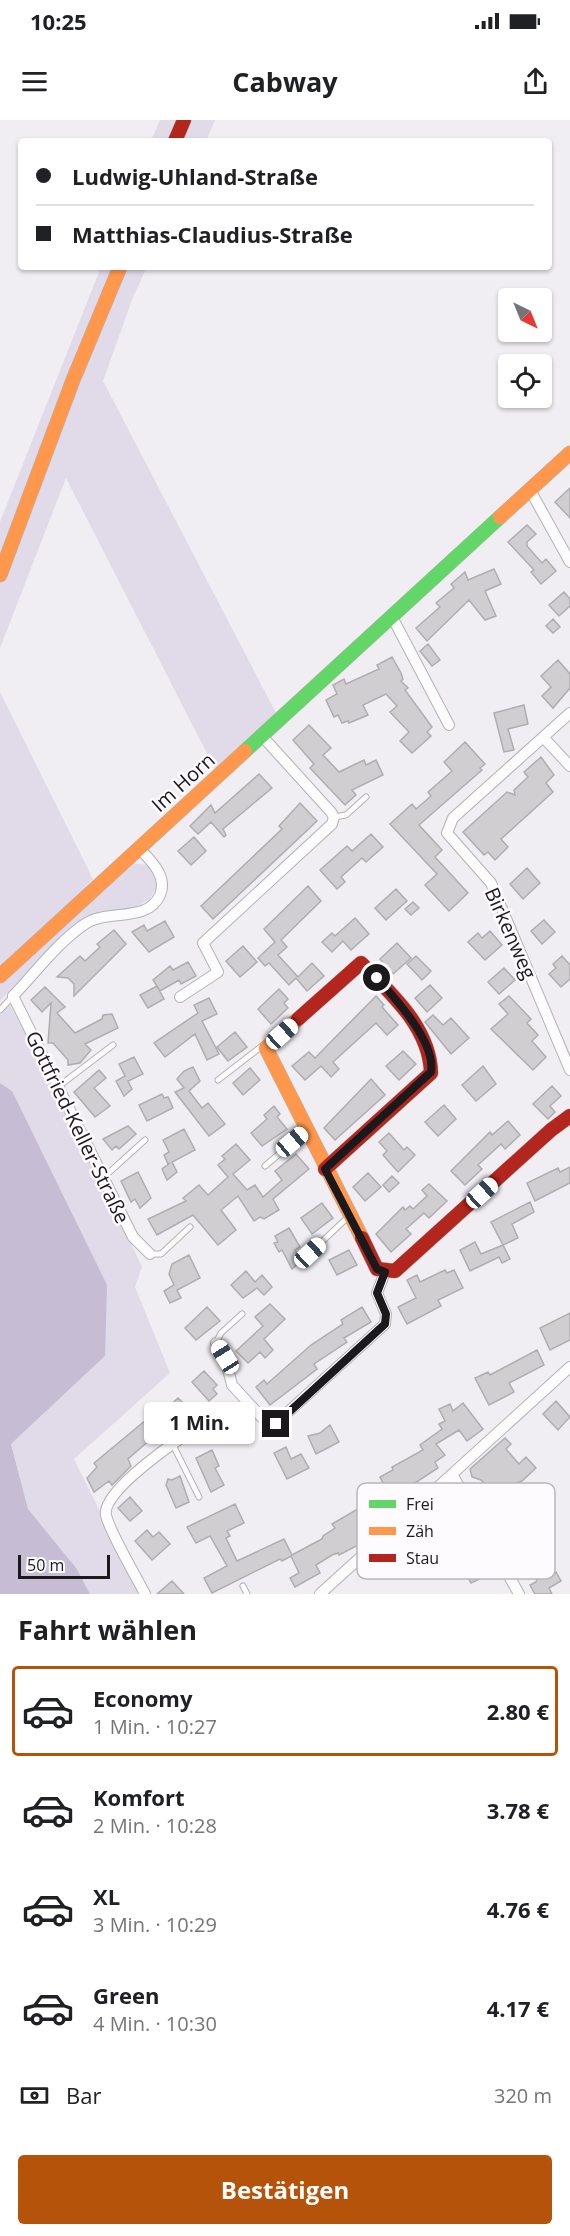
<!DOCTYPE html>
<html lang="de">
<meta charset="utf-8">
<style>
:root{--surface:#fff;--page:#f2f2f2;--text:#202124;--muted:#757577;--line:#e0e0e0;--accent:#b45309}
body{margin:0;font-family:"Open Sans",sans-serif;background:var(--page);color:var(--text);height:100vh;display:flex;flex-direction:column;font-size:22px;white-space:nowrap}
*{box-sizing:border-box;margin:0}
p{font-size:20px;color:var(--muted)}
.icon{flex:none;width:33px;height:33px;fill:none;stroke:currentColor;stroke-width:2;stroke-linecap:round;stroke-linejoin:round}
.map{position:relative;height:1474px;overflow:hidden}
.panel{display:flex;flex-direction:column;background:var(--surface);flex:1}
.panel>*{flex:none}
.hud{position:absolute;left:18px;top:18px;width:534px;height:132px;border-radius:6px;box-shadow:0 2px 4px #0004;display:grid;align-content:center;height:132px;padding:0 18px;background:var(--surface)}
.needle{width:39px;rotate:137deg}
.buttons{position:absolute;left:498px;top:168px;display:grid;gap:12px}
.buttons a{display:grid;place-items:center;width:54px;height:54px;border-radius:6px;background:var(--surface);box-shadow:0 2px 4px #0004;font-size:30px}
.scale{position:absolute;left:18px;bottom:15px;width:92px;box-sizing:border-box;padding-left:6px;border:3px solid #1b191c;border-top:0;font-size:16px;line-height:21px;white-space:nowrap;color:#1b191c;-webkit-text-stroke:4px #fdfbfe;paint-order:stroke}
.end{position:absolute;width:27px;height:27px;margin:-14px;border:8px solid #1b191c;background:#fff;box-shadow:0 0 0 3px #fff}
.from{border-radius:50%}
.bubble{position:absolute;height:42px;border-radius:6px;background:var(--surface);box-shadow:0 2px 4px #0004;font-size:20px;font-weight:700;line-height:42px;text-align:center}
.car{position:absolute;width:18px;height:36px;margin:-18px -9px;border-radius:8px;box-shadow:0 0 4px 2px #0007;background:linear-gradient(#fff 24%,#345 0 40%,#fff 0 76%,#345 0 86%,#fff 0)}
.hud b{display:flex;align-items:center;gap:21px;height:57px;font-size:22px}
.hud b+b{border-top:2px solid var(--line)}
.hud i{width:15px;height:15px;background:var(--text)}
ul{padding:0;list-style:none}
li{display:flex;align-items:center;gap:18px;height:90px;margin:0 12px 9px;padding:0 6px;border:3px solid transparent;border-radius:6px}
li div{flex:1}
li b{display:block;font-size:22px}
li em{font-style:normal;font-weight:700}
li.current{border-color:var(--accent)}
li>.icon{width:54px;height:54px;stroke-width:1.5}
h2{padding:0 18px;font-size:27px;line-height:72px}
.pay{display:flex;align-items:center;gap:15px;height:66px;padding:0 18px;font-size:22px}
.pay p{margin-inline-start:auto}
.button{display:flex;gap:12px;margin-top:auto;padding:12px 18px}
.button a{flex:1;height:69px;border-radius:6px;background:var(--accent);color:#fff;font-size:24px;font-weight:700;line-height:69px;text-align:center}
.status{display:flex;justify-content:space-between;align-items:center;height:42px;padding:0 30px;background:var(--surface);direction:ltr}
.status svg{height:16px;fill:currentColor}
header{display:flex;justify-content:space-between;align-items:center;height:78px;padding:0 18px;background:var(--surface);font-size:27px;font-weight:700}
.map>svg:first-child{display:block}
</style>
<div class="status"><b>10:25</b><svg viewBox="0 0 49 12"><path d="M0 12V9h3v3zM5 12V6h3v6zM10 12V3h3v9zM15 12V0h3v12zM26 1h20v11H26zM47 4h2v5h-2z"/></svg></div>
<header><svg class="icon" aria-label="menu" viewBox="0 0 24 24"><path d="M4 6h16M4 12h16M4 18h16"/></svg>Cabway<svg class="icon" aria-label="share" viewBox="0 0 24 24"><path d="M12 15V3M7 8l5-5 5 5M5 13v7h14v-7"/></svg></header>
<div class="map">
<svg width="570" height="1474" viewBox="0 0 570 1474">
<rect width="100%" height="100%" fill="#f0eef3"/>
<path fill="#e0dae9" d="M160,0h55l-9,21h-55z
M101,147h46l-14,30 -30,84 173,332 -61,56 -149,-291 -66,170v-126z
M0,572l93,187 -8,8 3,12 42,-36 19,2 10,18 -10,17 -20,10 -16,1 -60,34 -53,56z
M10,885l93,178 39,84 -7,20 35,86 -96,86 67,135h-51l-13,-25 -49,-60 -17,-65 94,-88 -93,-265 -12,-8v-68z"/>
<path fill="#c6bcd4" d="M0,963l12,8 95,194 -2,71 -94,88 17,65 49,60 13,25h-90z"/>
<path fill="#d0ced1" stroke="#aeadb0" stroke-width="1.5" d="M570,368v30l-15,-16z
M527,405l9,9 -9,8v4l15,17 4,-4 10,12 -15,13 -10,-12 3,-2 -26,-28z
M494,449l7,15 -16,7 11,25 -11,4 -16,-20 -42,41 -11,-13 24,-21 -4,-4 18,-15 -3,-4 14,-12 3,8z
M564,472l6,7v7l-11,10 -10,-11z
M553,499l7,8 -7,6 -7,-7z
M428,524l12,16 -8,6 -12,-15z
M392,537l9,16 2,6 -2,2 7,7 -3,2 27,37 -5,5 4,4 -19,17 -12,-12 9,-9 -19,-20 7,-6 -11,-12 -23,11 5,10 -19,8 -1,-2 -6,2 -4,-8 -4,2 -8,-17 11,-6 -4,-9 11,-6 2,5 33,-15 -2,-4z
M558,540l12,14v14l-17,20 -11,-12 9,-9 -10,-11z
M524,585l4,19 -20,5 6,21 -10,2 -10,-39z
M309,605l22,23 -8,7 16,17 25,-12 2,5 10,-5 7,15 -31,15 4,5 -11,10 -35,-37 4,-4 -21,-24z
M465,622l20,22 -5,4 2,2 -63,55 23,25 -7,7 33,36 -19,18 -24,-26 12,-11 -47,-50 22,-20 4,5 15,-13 -3,-4 24,-21 -8,-9z
M541,637l13,18 -8,8 7,9 -52,47 7,8 -13,13 -7,-8 -4,3 -21,-23 44,-40 8,3 -1,-5 14,-13 -4,-5z
M259,654l13,14 -49,41 3,6 -2,2 -13,-15 -13,12 -8,-8 21,-21 4,8z
M300,683l17,18 -104,98 -12,-13 81,-77 -3,-3z
M371,714l12,13 -17,15 -4,-4 -21,19 4,5 -8,7 -17,-19 27,-24 5,5z
M194,717l12,14 -15,14 -13,-14z
M527,748l13,15 -17,16 -13,-15z
M308,766l13,15 -40,39 6,7 -9,8 20,22 14,-14 12,13 -17,15 -11,-13 -7,7 -20,-22 -4,3 -7,-8 17,-16 -11,-13z
M396,769l11,12 -21,19 -11,-12z
M413,782l6,6 -8,7 -6,-6z
M355,798l14,16 -18,16 -8,-9 -11,11 -10,-10 10,-9 3,3z
M544,800l11,12 -13,12 -11,-13z
M165,801l9,16 -25,15 -17,-20 12,-7 3,6z
M114,810l12,14 -52,52v-12l-6,-6 -11,-1 23,-21 5,5 15,-14 -3,-3z
M490,811l12,14 -17,15 -17,-18 10,-9 4,5z
M397,823l14,15 -18,16 -13,-15z
M243,826l14,16 -17,15 -14,-16z
M416,836l15,15 -9,9 -15,-16z
M562,836l8,9v14l-9,8 -12,-13 7,-6 -3,-4z
M188,842l8,14 -15,8 -2,-4 -19,11 -7,-11 17,-14 3,4z
M504,848l11,12 -16,14 -11,-12z
M430,865l12,13 -15,14 -12,-14z
M157,866l7,13 -16,9 -8,-13z
M45,867l20,20 -8,6 18,20 27,-14 1,-4 9,-1 6,14 -33,16 6,6 -11,13 -12,2v-5l-15,-17h-5l3,-40 -9,9 -11,-12z
M279,869l9,10 -4,4 4,5 -17,16 -13,-15z
M376,876l8,9 -2,2 16,18 -11,10 -11,-12 -43,39 6,7 -8,8 -10,-11 -16,14 -13,-14 17,-14 6,6z
M509,876l22,23 -4,4 11,12 -6,6 14,16 -13,13 -42,-41 17,-15 -9,-10z
M209,878l8,16 -15,7 17,33 -12,6 -12,-26 -30,23 -11,-14 44,-30 -4,-8z
M433,895l10,10 8,-7 18,20 -18,16 -26,-32z
M235,912l12,15 -19,14 -11,-14z
M403,931l13,13 -17,16 -13,-14z
M134,937l9,17 -15,7 4,8 -8,7 -8,-15 9,-5 -6,-12z
M483,946l13,18 -20,17 -14,-16z
M193,947l7,14 -11,10 13,17 6,-5 17,21 -16,12 -34,-44 9,-4 -7,-9 7,-8z
M250,948l10,12 -17,15 -10,-12z
M99,950l7,8 -12,10 16,18 -15,11 -21,-25z
M371,959l14,16 -50,45 -11,-12z
M552,966l9,10 -11,10 5,6 -7,7 -15,-15z
M162,974l2,4 4,-1 5,11 -26,13 -8,-16z
M444,985l12,14 -18,17 -13,-14z
M274,986l6,8 -3,3 10,12 -25,17 -11,-13 16,-14 -3,-4z
M508,1001l12,14 -15,14 -4,-5 -23,21 4,4 -17,16 -14,-14 39,-39 2,3z
M128,1006l8,8 -17,15 -3,-3 -4,4 -9,-11z
M184,1009l11,21 -23,12 5,10 -10,8 -5,-11 8,-6 -2,1 -4,-9 5,-3 -6,-12z
M389,1013l15,17 3,-3 8,8 -17,17 -15,-17 4,-4 -8,-9z
M236,1024l14,16 -17,14 14,16 8,-5 8,12 19,-17 -7,-9 21,-17 13,15 -36,30 6,11 -15,9 -4,-2 -6,4 -16,-25 -17,14 15,20 -18,15 -25,-30 -36,20 -9,-16 38,-18 -3,-3 16,-13 9,10 20,-18 -10,-12 7,-6 -3,-3z
M570,1047v16l-35,18 -8,-18 31,-15 2,4z
M138,1052l13,26 -11,10 -5,-9 -4,3 -10,-21z
M368,1053l13,14 -16,14 -12,-14z
M392,1056l7,7 -10,9 -6,-7z
M429,1064l18,17 -18,17 -5,-5 -18,16 5,5 -20,18 -15,-18 27,-27 2,3 5,-4 3,3 14,-13 -5,-6z
M530,1082l4,10 -22,12 6,14 -15,7 7,14 -8,4 -3,-6 -29,14 -10,-21 15,-8 6,12 22,-9 -12,-23z
M322,1083l11,15 -21,16 -11,-16z
M289,1108l11,19 -5,3 6,11 -9,8 -10,-19 -3,2 -5,-9 4,-1 -3,-6z
M349,1130l8,15 -20,10 -8,-15z
M189,1135l11,23 -23,12 4,8 -11,5 -6,-12 10,-6 -5,-11 3,-10z
M445,1150l2,3 7,-3 9,18 -25,12 3,6 -34,18 -9,-17 18,-9 -9,-18 10,-5 3,7z
M246,1151l9,11 7,-7 10,12 -8,8 -7,-7 -14,10 -12,-13z
M270,1184l15,15 -21,20 9,11 -8,8 -5,-6 -12,11 -12,-12 27,-25 -8,-9z
M207,1187l13,14 -24,19 -11,-12z
M362,1187l9,15 -27,16 3,4 -33,22 3,5 -47,36 -14,-18 8,-7 3,4 44,-39 32,-21 -2,-4z
M570,1193v27l-20,10 -10,-22z
M537,1230l7,15 -35,18 5,9 -25,13 -14,-27 13,-6 2,3z
M204,1251l13,14 -4,4 4,5 -8,7 -17,-19z
M178,1278l13,13 -14,12 -3,-4 -46,40 3,7 -19,19 -3,-4 -15,11 -7,-14 10,-11 -3,-4 52,-43 4,4z
M556,1281l14,16 -12,13 -15,-16z
M463,1283l20,26 -16,12 -8,-11 -23,14 9,11 -10,7 3,6 -26,17 -6,-1 -14,8 4,7 -29,16 4,6 -10,6 7,13 -29,15 -1,-2 -6,2 -16,10 4,8 -25,14 -5,-9 9,-5 -8,-17 -9,5 -2,-2 -68,34 -8,-15 23,-12 -17,-30 -14,7 -9,-16 48,-23 9,19 -17,8 3,5 -4,2 11,23 47,-22 8,16 30,-16 1,-3 12,-8 -3,-4 43,-25 -5,-9 13,-7 -3,-6 13,-7 -1,-3 31,-17 -3,-5 22,-16 -3,-5 6,-3 -6,-12 11,-5 3,7z
M330,1305l9,17 -23,12 -8,-18 12,-3z
M505,1318l6,6 -5,5 13,15 7,-7 10,11 -14,13 -18,6 14,26 4,-4 25,26 -14,-1 -4,-4 -5,4 -11,-1 -2,-9 -11,-12 -7,4 -9,-16 9,-6 -12,-14 -9,-3 -2,-8z
M286,1327l5,12 10,-5 8,14 -22,11 -13,-26z
M212,1330l7,16 -4,2 9,17 -13,7 -15,-34z
M180,1356l9,26 -13,6 -10,-23 2,-6 4,1z
M130,1377l12,14 -12,10 -12,-13z
M147,1410l6,7 6,-5 11,12 -18,16 -17,-19z
M478,1438l10,17 -17,8 -9,-16z
M556,1452l5,9 -12,7 3,6h-17l-5,-9 6,-3 2,-6 6,2z
M172,1461l12,13h-27z"/>
<g fill="none" stroke-linecap="round" stroke-linejoin="round">
<g stroke="#b3b2b5" stroke-width="7">
<path id="lane" d="M334,697l12,-2 20,-18
M0,890l13,-14
M218,960l44,-34 2,1
M59,966l54,-41
M265,1046l40,-34
M104,1057l41,-37
M310,1133l38,-36
M150,1134h11l29,-27
M216,1223l5,-10 21,-19
M173,1325l26,52
M243,1466l4,8"/>
</g>
<g stroke="#b3b2b5" stroke-width="12">
<path id="street" d="M530,370l40,72
M391,495l58,110
M570,593l-117,105 -6,15 44,50 79,187
M543,617l27,29
M139,728c12,13 29,28 21,47 -12,28 -54,14 -75,29 -27,18 -49,48 -72,72l120,241 17,17
M180,877l38,-25 -15,-29 129,-119 2,-7 -3,-5 -69,-76
M216,1223l9,14 7,28 35,38h9l109,-99 1,-10 -9,-21 8,-21
M452,1354l67,120
M145,1474c-9,-18 -36,-63 -39,-79 -5,-24 74,-77 94,-89
M320,1474l250,-227"/>
</g>
<g stroke="#b3b2b5" stroke-width="15">
<path id="fast" d="M245,631l255,-234"/>
</g>
<g stroke="#b3b2b5" stroke-width="15">
<path id="slow" d="M500,397l70,-64
M0,455l73,-195 47,-113
M0,856l245,-225
M298,899l-32,29 96,190"/>
</g>
<g stroke="#b3b2b5" stroke-width="15">
<path id="jam" d="M175,21l9,-21
M298,899l63,-56c30,30 69,65 70,110l-106,96
M362,1118l15,31 18,2 156,-141 19,-14"/>
</g>
<use href="#lane" stroke="#fdfcfd" stroke-width="5"/>
<use href="#street" stroke="#fdfcfd" stroke-width="10"/>
<use href="#fast" stroke="#63d668" stroke-width="14"/>
<use href="#slow" stroke="#ff974d" stroke-width="14"/>
<use href="#jam" stroke="#b3261e" stroke-width="14"/>
</g>
<g fill="none" stroke-linecap="round" stroke-linejoin="round">
<path stroke="#1b191c" stroke-width="8" d="M276,1304l109,-100 1,-10 -9,-21 8,-21 -8,-3 -52,-100 106,-97c5,-29 -35,-73 -54,-94"/>
</g>
<g text-anchor="middle" dominant-baseline="central" stroke-width="5" stroke-linejoin="round" paint-order="stroke">
<g font-size="20" fill="#1b191c" stroke="#fdfbfe">
<text transform="translate(183 662) rotate(-42)">Im Horn</text>
<text transform="translate(511 813) rotate(66)">Birkenweg</text>
<text transform="translate(78 1007) rotate(64)">Gottfried-Keller-Straße</text>
</g>
</g>
<rect x="357" y="1363" width="198" height="96" rx="9" fill="#fdfbfe" stroke="#b9b7ba" stroke-width="1.5"/>
<rect x="369" y="1380" width="27" height="8" fill="#63d668"/>
<rect x="369" y="1407" width="27" height="8" fill="#ff974d"/>
<rect x="369" y="1434" width="27" height="8" fill="#b3261e"/>
<g font-size="16" fill="#1b191c">
<text x="406" y="1390">Frei</text>
<text x="406" y="1417">Zäh</text>
<text x="406" y="1444">Stau</text>
</g>
</svg>
<div class="buttons">
<a><svg class="needle" viewBox="-14 -14 28 28"><path d="M0-13l5 13h-10z" fill="#e53935"/><path d="M0 13l5-13h-10z" fill="#757577"/></svg></a>
<a><svg class="icon" aria-label="locate" viewBox="0 0 24 24"><circle cx="12" cy="12" r="6"/><path d="M12 2v4M12 18v4M2 12h4M18 12h4"/></svg></a>
</div>
<div class="scale">50 m</div>
<i class="end from" style="left:377px;top:858px"></i>
<i class="end" style="left:276px;top:1304px"></i>
<div class="bubble" style="left:144px;top:1282px;width:111px">1 Min.</div>
<i class="car" style="left:282px;top:914px;rotate:48deg"></i>
<i class="car" style="left:292px;top:1022px;rotate:50deg"></i>
<i class="car" style="left:482px;top:1073px;rotate:48deg"></i>
<i class="car" style="left:310px;top:1133px;rotate:47deg"></i>
<i class="car" style="left:225px;top:1237px;rotate:328deg"></i>
<div class="hud">
<b><i class="from"></i>Ludwig-Uhland-Straße</b>
<b><i></i>Matthias-Claudius-Straße</b>
</div>
</div>
<section class="panel">
<h2>Fahrt wählen</h2>
<ul>
<li class="current"><svg class="icon" aria-label="car" viewBox="0 0 24 24"><path d="M5 17H2v-5l4-1 3-4h7l3 4 3 1v5h-3M9 17h6M6 11h13"/><circle cx="7" cy="17" r="2"/><circle cx="17" cy="17" r="2"/></svg><div><b>Economy</b><p>1 Min. · 10:27</p></div><em>2.80 €</em></li>
<li><svg class="icon" aria-label="car" viewBox="0 0 24 24"><path d="M5 17H2v-5l4-1 3-4h7l3 4 3 1v5h-3M9 17h6M6 11h13"/><circle cx="7" cy="17" r="2"/><circle cx="17" cy="17" r="2"/></svg><div><b>Komfort</b><p>2 Min. · 10:28</p></div><em>3.78 €</em></li>
<li><svg class="icon" aria-label="car" viewBox="0 0 24 24"><path d="M5 17H2v-5l4-1 3-4h7l3 4 3 1v5h-3M9 17h6M6 11h13"/><circle cx="7" cy="17" r="2"/><circle cx="17" cy="17" r="2"/></svg><div><b>XL</b><p>3 Min. · 10:29</p></div><em>4.76 €</em></li>
<li><svg class="icon" aria-label="car" viewBox="0 0 24 24"><path d="M5 17H2v-5l4-1 3-4h7l3 4 3 1v5h-3M9 17h6M6 11h13"/><circle cx="7" cy="17" r="2"/><circle cx="17" cy="17" r="2"/></svg><div><b>Green</b><p>4 Min. · 10:30</p></div><em>4.17 €</em></li>
</ul>
<div class="pay"><svg class="icon" aria-label="cash" viewBox="0 0 24 24"><path d="M3 7h18v10H3z"/><circle cx="12" cy="12" r="2"/></svg>Bar<p>320 m</p></div>
<div class="button"><a>Bestätigen</a></div>
</section>
